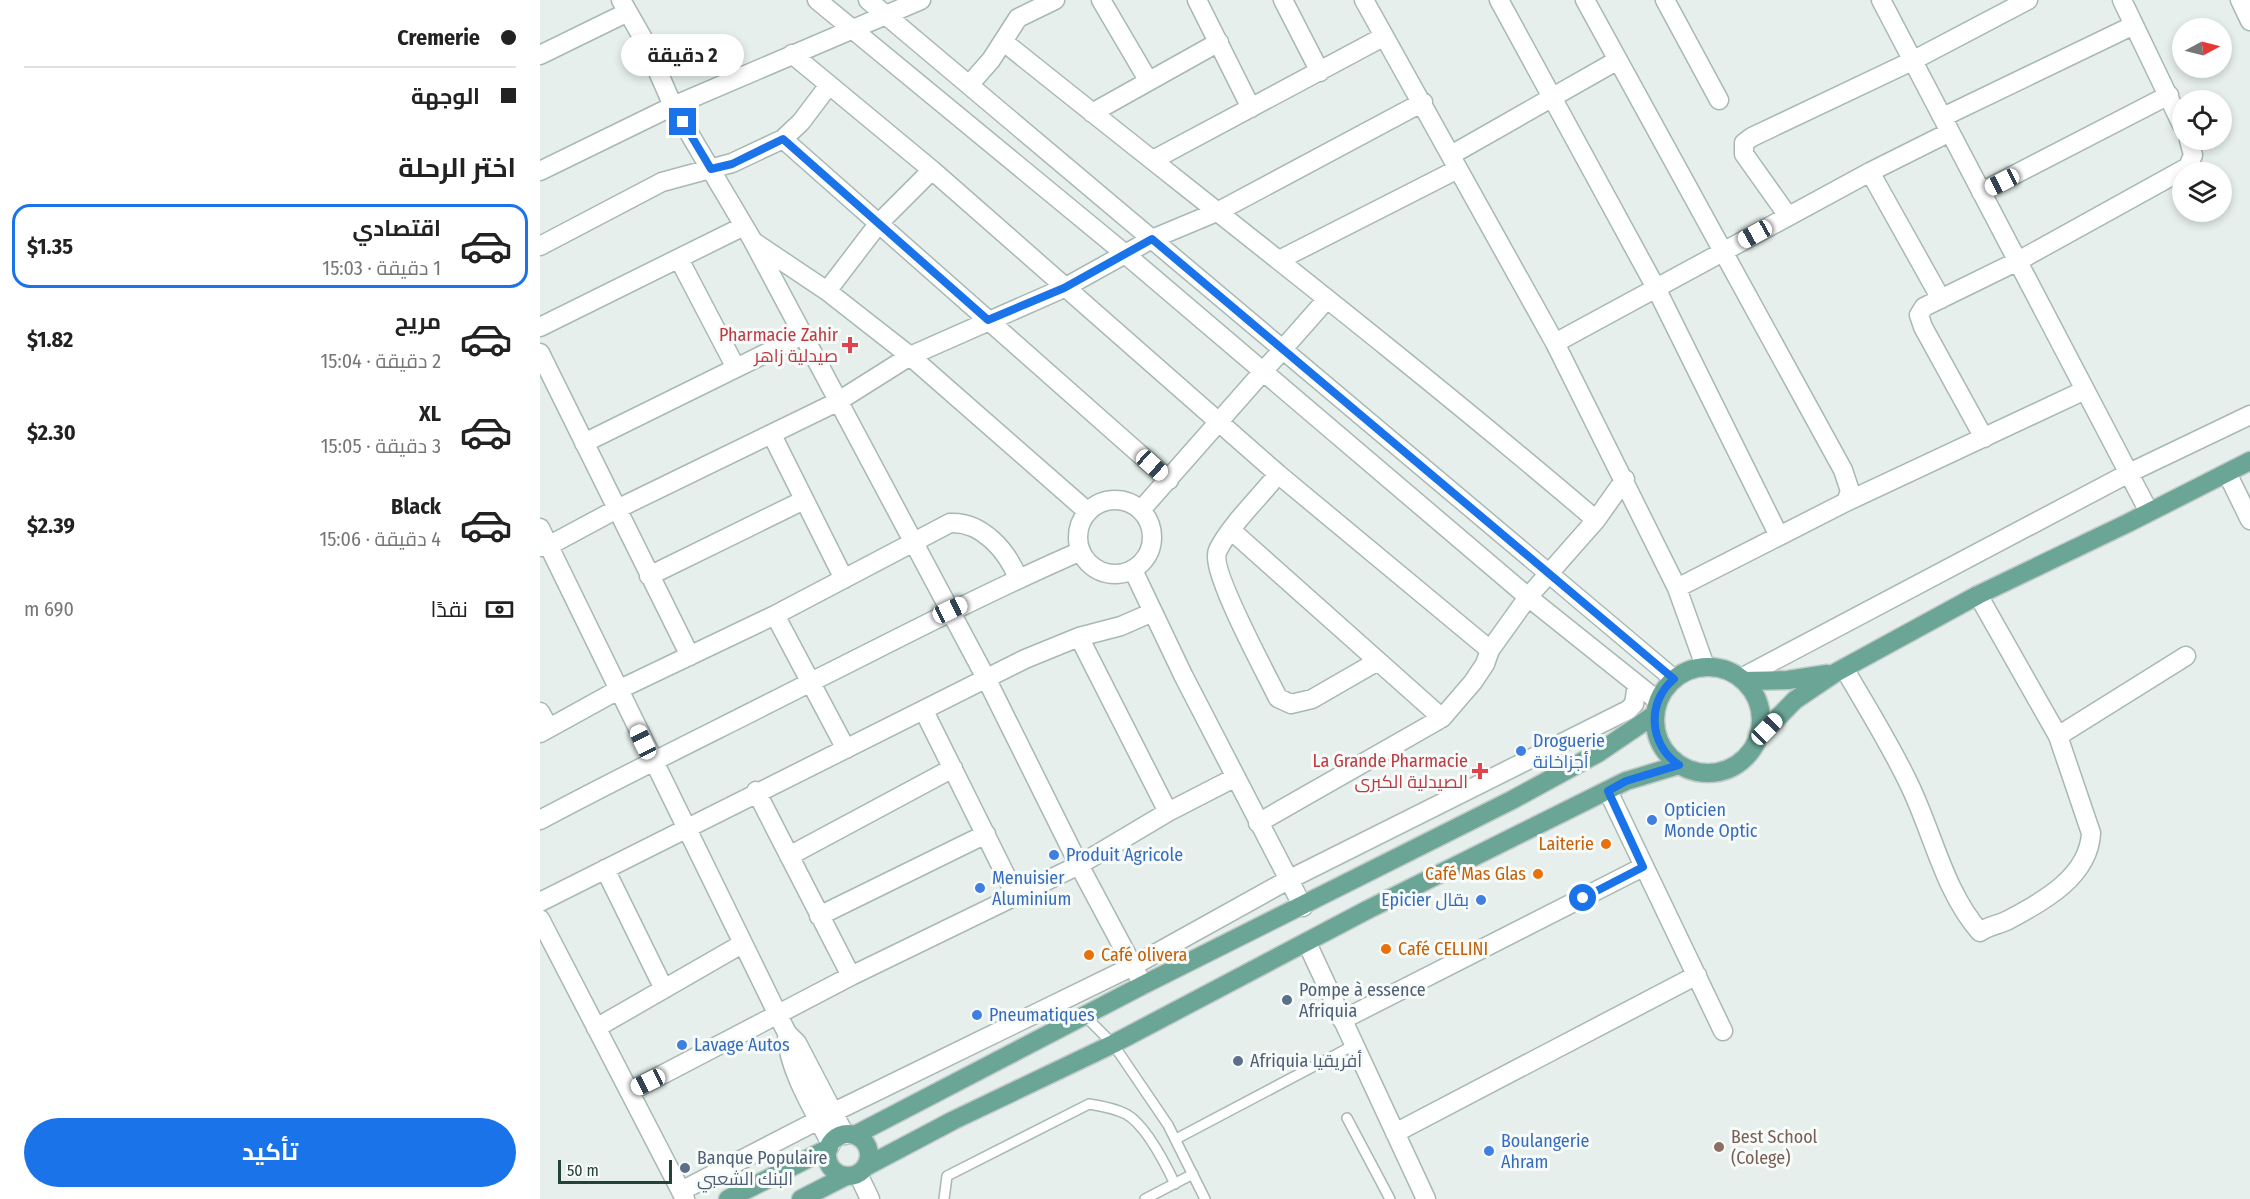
<!DOCTYPE html>
<html lang="ar">
<meta charset="utf-8">
<style>
:root{--surface:#fff;--page:#f2f2f2;--text:#222;--muted:#767676;--line:#e0e0e0;--accent:#1a73e8}
body{margin:0;font-family:"Fira Sans Condensed",Cairo,sans-serif;background:var(--page);color:var(--text);direction:rtl;height:100vh;display:flex;flex-direction:column;font-size:22px;white-space:nowrap}
*{box-sizing:border-box;margin:0}
p{font-size:20px;color:var(--muted)}
.icon{flex:none;width:33px;height:33px;fill:none;stroke:currentColor;stroke-width:2;stroke-linecap:round;stroke-linejoin:round}
.map{position:relative;flex:1;overflow:hidden;direction:ltr}
.side{display:flex;flex-direction:column;background:var(--surface);width:540px}
.side>*{flex:none}
.guide{display:grid;align-content:center;height:132px;padding:0 24px;background:var(--surface)}
.needle{width:39px;rotate:83deg}
.fabs{position:absolute;left:1632px;top:18px;display:grid;gap:12px}
.fabs a{display:grid;place-items:center;width:60px;height:60px;border-radius:50%;background:var(--surface);box-shadow:0 3px 9px #0003;font-size:30px}
.scale{position:absolute;left:18px;bottom:15px;width:114px;box-sizing:border-box;padding-left:6px;border:3px solid #24423a;border-top:0;font-size:16px;line-height:21px;white-space:nowrap;color:#24423a;-webkit-text-stroke:4px #f7fbf9;paint-order:stroke}
.end{position:absolute;width:27px;height:27px;margin:-14px;border:8px solid #1a73e8;background:#fff;box-shadow:0 0 0 3px #fff}
.from{border-radius:50%}
.bubble{position:absolute;height:42px;border-radius:21px;background:var(--surface);box-shadow:0 3px 9px #0003;font-size:20px;font-weight:700;line-height:42px;text-align:center;direction:rtl}
.car{position:absolute;width:18px;height:36px;margin:-18px -9px;border-radius:8px;box-shadow:0 0 4px 2px #0007;background:linear-gradient(#fff 24%,#345 0 40%,#fff 0 76%,#345 0 86%,#fff 0)}
.guide b{display:flex;align-items:center;gap:21px;height:57px;font-size:22px}
.guide b+b{border-top:2px solid var(--line)}
.guide i{width:15px;height:15px;background:var(--text)}
ul{padding:0;list-style:none}
li{display:flex;align-items:center;gap:18px;height:84px;margin:0 12px 9px;padding:0 12px;border:3px solid transparent;border-radius:18px}
li div{flex:1}
li b{display:block;font-size:22px}
li em{font-style:normal;font-weight:700}
li.active{border-color:var(--accent)}
li>.icon{width:54px;height:54px;stroke-width:1.5}
h2{padding:0 24px;font-size:27px;line-height:72px}
.pay{display:flex;align-items:center;gap:15px;height:66px;padding:0 24px;font-size:22px}
.pay p{margin-inline-start:auto}
.cta{display:flex;gap:12px;margin-top:auto;padding:12px 24px}
.cta a{flex:1;height:69px;border-radius:36px;background:var(--accent);color:#fff;font-size:24px;font-weight:700;line-height:69px;text-align:center}
main{display:flex;flex:1;min-height:0}
.map>svg:first-child{display:block}
</style>
<main>
<div class="map">
<svg width="1710" height="1199" viewBox="0 0 1710 1199">
<rect width="100%" height="100%" fill="#e6efeb"/>
<g fill="none" stroke-linecap="round" stroke-linejoin="round">
<g stroke="#a8b8b2" stroke-width="12">
<path id="lane" d="M545,1016l28,28 55,81 37,74
M807,1118l43,81
M636,1139l178,-94
M404,1199l3,-23 142,-72c13,2 25,4 37,10 20,11 39,49 49,70
M605,1199l48,-25"/>
</g>
<g stroke="#a8b8b2" stroke-width="21">
<path id="street" d="M81,0l24,42 28,64 80,135 233,437 93,187 64,120
M277,0l307,253 404,344 130,104
M328,0l806,679
M561,0l47,80
M657,0l54,108
M743,0l37,72
M824,0l191,343 122,245 28,78
M959,0l157,288 123,248
M1045,0l258,470 7,21 -4,11
M1125,0l54,100
M1341,0l268,512
M1582,0l60,125
M1700,0l10,21
M464,42c198,159 399,313 592,478
M252,54l140,116 346,304 212,176
M0,55l88,-43
M429,85l22,-25 27,-42 37,-18
M552,113l127,-71
M1403,117l191,-92
M243,139l386,341
M911,155l167,-95
M613,160l230,-123
M0,171l133,-65 248,-106
M1330,172l71,127
M1441,192l188,-97
M1248,216l-44,-62v-11l8,-6 160,-76 116,-61
M214,242l73,49 83,65 178,156
M0,246l122,-64 70,-19 51,-24 18,-17 28,-37
M139,259l57,109
M739,260l179,-91
M287,291l52,-68 53,-53
M0,327l204,-101
M1015,343l315,-171 80,-40
M0,353l150,303
M232,435l72,144
M1444,438l-61,-111 -4,-12 5,-8 94,-46 170,-94 5,-12 -4,-15
M44,443l217,-107
M1687,473l23,47
M738,474c-18,23 -47,50 -60,76 -10,18 49,125 60,148l13,6 21,-5 66,-38
M538 537a37 37 0 1 1 74 0a37 37 0 1 1-74 0Z
M601,510l186,-211
M0,528l238,487 9,18 10,10 48,92
M692,531l210,187
M0,547l8,-1 67,-36 222,-108 73,-46 154,-68 88,-49 67,-28 204,-109
M593,570l50,105 120,232
M109,576l155,-76
M1137,588l169,-86 239,-112
M1438,595l80,141
M235,615l71,134
M539,637l89,175
M1304,668c22,38 46,76 65,116 24,49 35,107 71,148 9,-7 20,-7 30,-13 34,-18 79,-43 81,-86l-33,-97 128,-80
M1201,678l388,-205 121,-58
M384,711l92,185
M0,712l9,16
M0,733l78,-43 157,-75 175,-92c32,-2 57,28 68,55
M216,791l95,185
M1068,791l115,240
M0,820c90,-48 181,-92 271,-138 90,-45 178,-91 270,-131
M718,823l184,-105 31,-36 12,-18 5,-14 38,-53 68,-77 29,-41
M249,856l164,-88
M65,869l59,120
M0,902l485,-243 54,-22 42,-11 32,-14
M279,916l167,-82
M0,919l145,280
M767,943l119,256
M802,1020l301,-153
M56,1028l146,-84
M247,1038c2,33 29,76 44,106
M91,1091l220,-115 228,-111 89,-53 68,-35
M855,1133l302,-158
M318,1174l12,25
M141,1191l153,-79 299,-146 155,-86 340,-170 6,-6 3,-19"/>
</g>
<g stroke="#c2cac8" stroke-width="21">
<path id="primary" d="M1115 720a53 53 0 1 1 106 0a53 53 0 1 1-106 0Z
M1204,681l44,-1 39,-6
M1218,738l37,-38 40,-27 143,-78 150,-72 122,-62
M287 1155a21 21 0 1 1 42 0a21 21 0 1 1-42 0Z
M315,1135l288,-150 369,-185 86,-47 56,-38
M327,1166l87,-46 159,-76 254,-134 259,-129 53,-16
M188,1199l101,-51
M261,1199l45,-23"/>
</g>
<use href="#lane" stroke="#fff" stroke-width="9"/>
<use href="#street" stroke="#fff" stroke-width="18"/>
<use href="#primary" stroke="#6aa596" stroke-width="18"/>
</g>
<g fill="none" stroke-linecap="round" stroke-linejoin="round">
<path stroke="#1a73e8" stroke-width="8" d="M143,122l28,47 21,-5 51,-25 205,181 76,-32 88,-49 522,440c-28,23 -25,66 5,86l-53,16 -18,10 35,76 -60,31"/>
</g>
<g fill="#e0444e" stroke="#f7fbf9" stroke-width="2">
<path d="M307 336h6v6h6v6h-6v6h-6v-6h-6v-6h6z"/>
<path d="M937 762h6v6h6v6h-6v6h-6v-6h-6v-6h6z"/>
</g>
<g fill="#3f7fe0" stroke="#f7fbf9" stroke-width="2">
<circle cx="981" cy="751" r="6"/>
<circle cx="1112" cy="820" r="6"/>
<circle cx="514" cy="855" r="6"/>
<circle cx="440" cy="888" r="6"/>
<circle cx="941" cy="900" r="6"/>
<circle cx="437" cy="1015" r="6"/>
<circle cx="142" cy="1045" r="6"/>
<circle cx="949" cy="1151" r="6"/>
</g>
<g fill="#e8710a" stroke="#f7fbf9" stroke-width="2">
<circle cx="1066" cy="844" r="6"/>
<circle cx="998" cy="874" r="6"/>
<circle cx="846" cy="949" r="6"/>
<circle cx="549" cy="955" r="6"/>
</g>
<g fill="#5c6f8a" stroke="#f7fbf9" stroke-width="2">
<circle cx="747" cy="1000" r="6"/>
<circle cx="698" cy="1061" r="6"/>
<circle cx="145" cy="1168" r="6"/>
</g>
<circle fill="#8d6e63" stroke="#f7fbf9" stroke-width="2" cx="1179" cy="1147" r="6"/>
<g text-anchor="middle" dominant-baseline="central" stroke-width="6" stroke-linejoin="round" paint-order="stroke">
<g font-size="18" fill="#be3a42" stroke="#f7fbf9" text-anchor="end">
<text x="298" y="335">Pharmacie Zahir<tspan x="298" dy="21">صيدلية زاهر</tspan></text>
<text x="928" y="761">La Grande Pharmacie<tspan x="928" dy="21">الصيدلية الكبرى</tspan></text>
</g>
<g font-size="18" fill="#366cbe" stroke="#f7fbf9" text-anchor="start">
<text x="993" y="741">Droguerie<tspan x="993" dy="21">أجزاخانة</tspan></text>
<text x="1124" y="810">Opticien<tspan x="1124" dy="21">Monde Optic</tspan></text>
<text x="526" y="855">Produit Agricole</text>
<text x="452" y="878">Menuisier<tspan x="452" dy="21">Aluminium</tspan></text>
<text x="929" y="900" text-anchor="end">Epicier بقال</text>
<text x="449" y="1015">Pneumatiques</text>
<text x="154" y="1045">Lavage Autos</text>
<text x="961" y="1141">Boulangerie<tspan x="961" dy="21">Ahram</tspan></text>
</g>
<g font-size="18" fill="#c56008" stroke="#f7fbf9" text-anchor="end">
<text x="1054" y="844">Laiterie</text>
<text x="986" y="874">Café Mas Glas</text>
<text x="858" y="949" text-anchor="start">Café CELLINI</text>
<text x="561" y="955" text-anchor="start">Café olivera</text>
</g>
<g font-size="18" fill="#4e5e75" stroke="#f7fbf9" text-anchor="start">
<text x="759" y="990">Pompe à essence<tspan x="759" dy="21">Afriquia</tspan></text>
<text x="710" y="1061">Afriquia أفريقيا</text>
<text x="157" y="1158">Banque Populaire<tspan x="157" dy="21">البنك الشعبي</tspan></text>
</g>
<g font-size="18" fill="#785e54" stroke="#f7fbf9" text-anchor="start">
<text x="1191" y="1137">Best School<tspan x="1191" dy="21">(Colege)</tspan></text>
</g>
</g>
</svg>
<div class="fabs">
<a><svg class="needle" viewBox="-14 -14 28 28"><path d="M0-13l5 13h-10z" fill="#e53935"/><path d="M0 13l5-13h-10z" fill="#767676"/></svg></a>
<a><svg class="icon" aria-label="locate" viewBox="0 0 24 24"><circle cx="12" cy="12" r="6"/><path d="M12 2v4M12 18v4M2 12h4M18 12h4"/></svg></a>
<a><svg class="icon" aria-label="layers" viewBox="0 0 24 24"><path d="M12 4l9 5-9 5-9-5zM3 14l9 5 9-5"/></svg></a>
</div>
<div class="scale">50 m</div>
<i class="end from" style="left:1043px;top:898px"></i>
<i class="end" style="left:143px;top:122px"></i>
<div class="bubble" style="left:81px;top:34px;width:123px">2 دقيقة</div>
<i class="car" style="left:1462px;top:182px;rotate:243deg"></i>
<i class="car" style="left:1215px;top:234px;rotate:241deg"></i>
<i class="car" style="left:612px;top:465px;rotate:132deg"></i>
<i class="car" style="left:410px;top:610px;rotate:65deg"></i>
<i class="car" style="left:1227px;top:729px;rotate:44deg"></i>
<i class="car" style="left:103px;top:742px;rotate:334deg"></i>
<i class="car" style="left:108px;top:1082px;rotate:244deg"></i>
</div>
<section class="side">
<div class="guide">
<b><i class="from"></i>Cremerie</b>
<b><i></i>الوجهة</b>
</div>
<h2>اختر الرحلة</h2>
<ul>
<li class="active"><svg class="icon" aria-label="car" viewBox="0 0 24 24"><path d="M5 17H2v-5l4-1 3-4h7l3 4 3 1v5h-3M9 17h6M6 11h13"/><circle cx="7" cy="17" r="2"/><circle cx="17" cy="17" r="2"/></svg><div><b>اقتصادي</b><p>1 دقيقة · 15:03</p></div><em>$1.35</em></li>
<li><svg class="icon" aria-label="car" viewBox="0 0 24 24"><path d="M5 17H2v-5l4-1 3-4h7l3 4 3 1v5h-3M9 17h6M6 11h13"/><circle cx="7" cy="17" r="2"/><circle cx="17" cy="17" r="2"/></svg><div><b>مريح</b><p>2 دقيقة · 15:04</p></div><em>$1.82</em></li>
<li><svg class="icon" aria-label="car" viewBox="0 0 24 24"><path d="M5 17H2v-5l4-1 3-4h7l3 4 3 1v5h-3M9 17h6M6 11h13"/><circle cx="7" cy="17" r="2"/><circle cx="17" cy="17" r="2"/></svg><div><b>XL</b><p>3 دقيقة · 15:05</p></div><em>$2.30</em></li>
<li><svg class="icon" aria-label="car" viewBox="0 0 24 24"><path d="M5 17H2v-5l4-1 3-4h7l3 4 3 1v5h-3M9 17h6M6 11h13"/><circle cx="7" cy="17" r="2"/><circle cx="17" cy="17" r="2"/></svg><div><b>Black</b><p>4 دقيقة · 15:06</p></div><em>$2.39</em></li>
</ul>
<div class="pay"><svg class="icon" aria-label="cash" viewBox="0 0 24 24"><path d="M3 7h18v10H3z"/><circle cx="12" cy="12" r="2"/></svg>نقدًا<p>690 m</p></div>
<div class="cta"><a>تأكيد</a></div>
</section>
</main>
